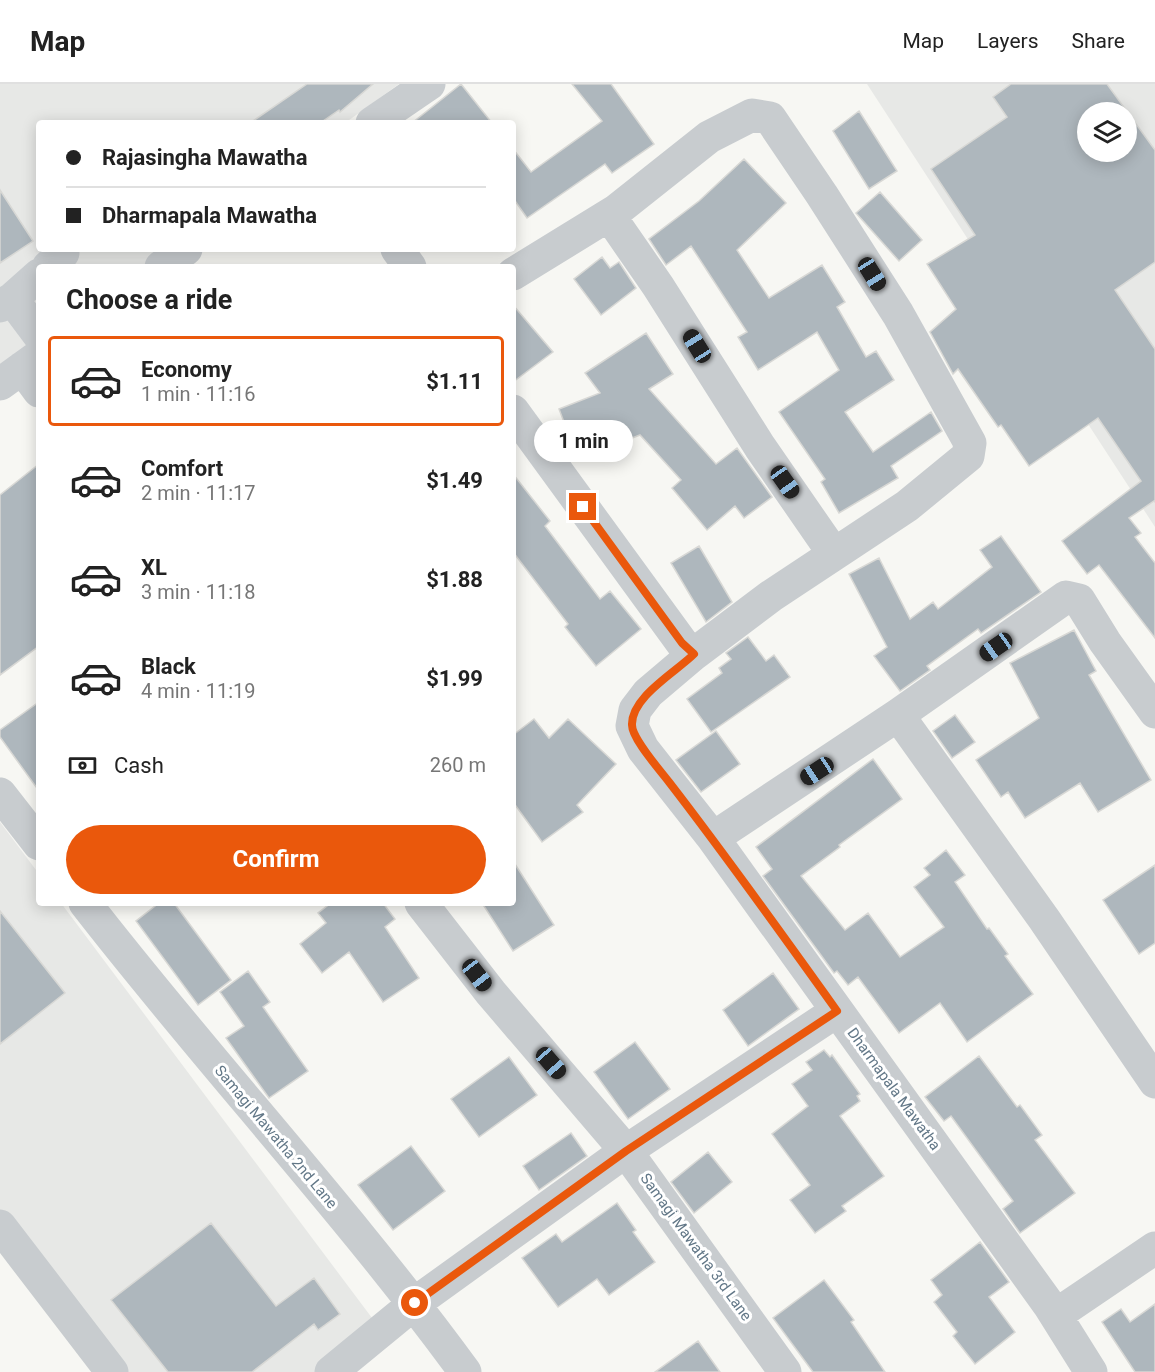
<!DOCTYPE html>
<meta charset="utf-8">
<style>
:root{--surface:#fff;--page:#f6f6f6;--text:#222;--muted:#767676;--line:#e0e0e0;--accent:#ea580c}
body{margin:0;font-family:Roboto,sans-serif;background:var(--page);color:var(--text);height:100vh;display:flex;flex-direction:column;font-size:22px;white-space:nowrap}
*{box-sizing:border-box;margin:0}
p{font-size:20px;color:var(--muted)}
.icon{flex:none;width:33px;height:33px;fill:none;stroke:currentColor;stroke-width:2;stroke-linecap:round;stroke-linejoin:round}
.map{position:relative;flex:1;overflow:hidden}
.side{position:absolute;left:36px;top:180px;width:480px;height:642px;display:flex;flex-direction:column;background:var(--surface);border-radius:6px;box-shadow:0 3px 15px #0003}
.side>*{flex:none}
.guide{position:absolute;left:36px;top:36px;width:480px;height:132px;border-radius:6px;box-shadow:0 3px 15px #0003;display:grid;align-content:center;height:132px;padding:0 30px;background:var(--surface)}
.buttons{position:absolute;left:1077px;top:18px;display:grid;gap:12px}
.buttons a{display:grid;place-items:center;width:60px;height:60px;border-radius:50%;background:var(--surface);box-shadow:0 3px 15px #0003;font-size:30px}
.end{position:absolute;width:27px;height:27px;margin:-14px;border:8px solid #ea580c;background:#fff;box-shadow:0 0 0 3px #fff}
.from{border-radius:50%}
.bubble{position:absolute;height:42px;border-radius:21px;background:var(--surface);box-shadow:0 3px 15px #0003;font-size:20px;font-weight:700;line-height:42px;text-align:center}
.car{position:absolute;width:18px;height:36px;margin:-18px -9px;border-radius:8px;box-shadow:0 0 4px 2px #0007;background:linear-gradient(#222 24%,#8ab4d8 0 40%,#222 0 76%,#8ab4d8 0 86%,#222 0)}
.guide b{display:flex;align-items:center;gap:21px;height:57px;font-size:22px}
.guide b+b{border-top:2px solid var(--line)}
.guide i{width:15px;height:15px;background:var(--text)}
ul{padding:0;list-style:none}
li{display:flex;align-items:center;gap:18px;height:90px;margin:0 12px 9px;padding:0 18px;border:3px solid transparent;border-radius:6px}
li div{flex:1}
li b{display:block;font-size:22px}
li em{font-style:normal;font-weight:700}
li.on{border-color:var(--accent)}
li>.icon{width:54px;height:54px;stroke-width:1.5}
h2{padding:0 30px;font-size:27px;line-height:72px}
.pay{display:flex;align-items:center;gap:15px;height:66px;padding:0 30px;font-size:22px}
.pay p{margin-inline-start:auto}
.button{display:flex;gap:12px;margin-top:auto;padding:12px 30px}
.button a{flex:1;height:69px;border-radius:36px;background:var(--accent);color:#fff;font-size:24px;font-weight:700;line-height:69px;text-align:center}
header{display:flex;align-items:center;gap:36px;box-sizing:border-box;height:84px;padding:0 30px;background:var(--surface);border-bottom:2px solid var(--line)}
header strong{font-size:28px}
nav{display:flex;gap:33px;margin-inline-start:auto;font-size:21px}
.map>svg:first-child{display:block}
</style>
<header>
<strong>Map</strong>
<nav><a>Map</a><a>Layers</a><a>Share</a></nav>
</header>
<div class="map">
<svg width="1155" height="1288" viewBox="0 0 1155 1288">
<rect width="100%" height="100%" fill="#f7f7f3"/>
<path fill="#e7e8e6" fill-rule="evenodd" d="M0,0h399l-54,39h-306v126h132l-25,18h-107v78l-39,28z
M867,0h288v443zM1088,28h38v40h-38z
M0,738l39,52v29h22l317,423 -61,46h-197l-120,-160z"/>
<path fill="#aeb7bd" stroke="#d8d8d5" stroke-width="1.5" fill-rule="evenodd" d="M307,0h66l-33,28 -1,-2 -19,13h-70z
M461,0l31,39h-80z
M572,0h39l43,60 -42,29 -7,-9 -78,54 -14,-20v-49l18,23 71,-51z
M1011,0h96l48,66v112l-40,28 40,59v153l-1,-1 -25,17 12,15 -6,4 20,26v75l-56,-73 -12,9 -25,-33 79,-60 -43,-63 -69,48 -28,-41 -3,2 -40,-58 -5,5 -23,-42 26,-23 -29,-45 48,-29 -44,-66 76,-52 -14,-20zM1088,28h38v40h-38z
M859,27l38,60 -28,18 -36,-58z
M744,75l42,44 -49,47 32,48 53,-33 23,37 -8,5 29,50 10,-6 18,29 -49,32 28,40 58,-40 11,19 -51,35 7,12 -59,35 -18,-31 4,-3 -46,-67 60,-42 -22,-38 -59,38 -20,-33 9,-5 -56,-86 -25,19 -17,-26 50,-38z
M0,106l33,51 -33,22z
M880,108l42,48 -23,21 -43,-48z
M602,173l8,11 9,-6 17,26 -35,27 -27,-36z
M513,221l40,47 -40,30z
M646,249l27,41 -24,15 67,75 21,-16 35,49 -28,21 -9,-12 -28,24 -35,-42 9,-8 -41,-45 -62,24 -19,-50 41,-16 -15,-20z
M39,380v182l-39,29v-180z
M513,390l37,47 -5,5 55,73 10,-8 31,38 -45,37 -31,-39 3,-3 -55,-72z
M1001,452l40,56 -60,41 -3,-4 -51,37 3,4 -30,21 -26,-35 13,-9 -38,-73 30,-16 31,61 23,-17 5,7 54,-42 -12,-17z
M699,462l33,56 -26,20 -35,-59z
M1074,546l22,41 -7,4 62,105 -53,32 -18,-29 -55,35 -17,-26 -7,5 -25,-37 63,-42 -29,-55z
M748,553l18,24 8,-6 16,22 -79,55 -24,-33 35,-26 -3,-5 12,-9 -5,-6z
M39,618v89l-39,-54v-7z
M955,631l20,27 -23,16 -19,-27z
M534,635l15,19 19,-19 48,45 -39,41 6,7 -41,30 -29,-40v-67z
M716,647l24,33 -39,28 -25,-32z
M873,675l29,40 -63,46 1,2 -39,29 44,54 23,-17 32,44 44,-30 -30,-40 16,-12 -6,-7 22,-18 19,25 -10,7 32,47 2,-1 19,26 -3,2 28,38 -66,48 -27,-39 -41,30 -41,-56 -10,8 -11,-14 -3,2 -71,-97 9,-7 -16,-22z
M513,777l41,64 -41,26 -31,-48h31z
M1155,781v78l-16,11 -36,-54z
M159,819h15l57,77 -33,25 -62,-84z
M331,819h52l12,16 -10,8 34,51 -36,24 -34,-50 -27,21 -22,-29 26,-21 -8,-10z
M0,827l65,82 -65,51z
M248,887l22,31 -7,5 45,64 -39,27 -43,-60 18,-12 -24,-34z
M773,889l26,36 -51,37 -25,-36z
M635,958l35,47 -42,30 -34,-47z
M824,966l6,7 2,-2 28,39 -3,2 3,5 -20,15 44,60 -42,30 4,5 -31,22 -25,-33 20,-15 -38,-51 36,-28 -16,-22 20,-14 -6,-8z
M979,972l38,51 3,-2 22,30 -7,5 40,53 -55,40 -17,-24 10,-8 -62,-85 -7,5 -19,-24z
M509,973l28,38 -58,42 -28,-38z
M571,1049l16,23 -48,34 -16,-24z
M411,1062l34,45 -52,39 -35,-45z
M708,1068l24,30 -38,31 -23,-31z
M617,1119l19,27 -3,2 22,30 -46,33 -12,-16 -39,28 -36,-49 34,-24 6,8z
M211,1139l65,83 38,-28 26,36 -22,16 -4,-6 -62,48h-84l-57,-72z
M980,1158l29,40 -20,15 26,35 -40,32 -22,-28 4,-4 -23,-30 8,-7 -11,-15z
M824,1196l30,40 -3,2 34,50h-72l-40,-54z
M1155,1220v68h-20l-33,-50 19,-13 9,13z
M698,1257l22,31h-65z"/>
<g fill="none" stroke-linecap="round" stroke-linejoin="round">
<path stroke="#c8cccf" stroke-width="33" d="M372,39l57,-39
M609,131l49,71 102,161 74,107
M397,165l13,18
M48,183l15,-14
M161,183l25,-18
M513,190l104,-64 92,-73 43,-22 18,3 52,77 76,119 72,129 -2,13 -61,50 -136,90 -77,58
M12,215l27,36
M0,222l12,-7 27,-24
M22,284l17,23
M0,300l39,-28
M513,327l169,232 12,11 -46,39 -13,17 -3,16 11,23 70,89 336,467 42,67
M898,631l146,204 111,163
M0,710l39,50
M713,754l185,-123 168,-118 13,3 26,42 50,70
M85,819c123,159 261,306 380,469
M421,819l70,90 135,158 159,221
M0,1142l112,146
M1056,1231l99,-67
M331,1288l84,-69 211,-152 211,-140"/>
</g>
<g fill="none" stroke-linecap="round" stroke-linejoin="round">
<path stroke="#ea580c" stroke-width="8" d="M415,1219l211,-152 211,-140c-55,-77 -110,-154 -168,-229 -9,-12 -37,-43 -37,-57 -1,-28 44,-53 62,-71l-12,-11 -99,-136"/>
</g>
<g text-anchor="middle" dominant-baseline="central" stroke-width="6" stroke-linejoin="round" paint-order="stroke">
<g font-size="15" fill="#627787" stroke="#fff">
<text transform="translate(894 1005) rotate(54)">Dharmapala Mawatha</text>
<text transform="translate(276 1053) rotate(50)">Samagi Mawatha 2nd Lane</text>
<text transform="translate(696 1163) rotate(54)">Samagi Mawatha 3rd Lane</text>
</g>
</g>
</svg>
<div class="buttons">
<a><svg class="icon" aria-label="layers" viewBox="0 0 24 24"><path d="M12 4l9 5-9 5-9-5zM3 14l9 5 9-5"/></svg></a>
</div>
<i class="end from" style="left:415px;top:1219px"></i>
<i class="end" style="left:583px;top:423px"></i>
<div class="bubble" style="left:534px;top:336px;width:99px">1 min</div>
<i class="car" style="left:872px;top:190px;rotate:148deg"></i>
<i class="car" style="left:697px;top:262px;rotate:328deg"></i>
<i class="car" style="left:785px;top:398px;rotate:145deg"></i>
<i class="car" style="left:996px;top:563px;rotate:235deg"></i>
<i class="car" style="left:817px;top:687px;rotate:237deg"></i>
<i class="car" style="left:477px;top:891px;rotate:142deg"></i>
<i class="car" style="left:551px;top:979px;rotate:139deg"></i>
<div class="guide">
<b><i class="from"></i>Rajasingha Mawatha</b>
<b><i></i>Dharmapala Mawatha</b>
</div>
<section class="side">
<h2>Choose a ride</h2>
<ul>
<li class="on"><svg class="icon" aria-label="car" viewBox="0 0 24 24"><path d="M5 17H2v-5l4-1 3-4h7l3 4 3 1v5h-3M9 17h6M6 11h13"/><circle cx="7" cy="17" r="2"/><circle cx="17" cy="17" r="2"/></svg><div><b>Economy</b><p>1 min · 11:16</p></div><em>$1.11</em></li>
<li><svg class="icon" aria-label="car" viewBox="0 0 24 24"><path d="M5 17H2v-5l4-1 3-4h7l3 4 3 1v5h-3M9 17h6M6 11h13"/><circle cx="7" cy="17" r="2"/><circle cx="17" cy="17" r="2"/></svg><div><b>Comfort</b><p>2 min · 11:17</p></div><em>$1.49</em></li>
<li><svg class="icon" aria-label="car" viewBox="0 0 24 24"><path d="M5 17H2v-5l4-1 3-4h7l3 4 3 1v5h-3M9 17h6M6 11h13"/><circle cx="7" cy="17" r="2"/><circle cx="17" cy="17" r="2"/></svg><div><b>XL</b><p>3 min · 11:18</p></div><em>$1.88</em></li>
<li><svg class="icon" aria-label="car" viewBox="0 0 24 24"><path d="M5 17H2v-5l4-1 3-4h7l3 4 3 1v5h-3M9 17h6M6 11h13"/><circle cx="7" cy="17" r="2"/><circle cx="17" cy="17" r="2"/></svg><div><b>Black</b><p>4 min · 11:19</p></div><em>$1.99</em></li>
</ul>
<div class="pay"><svg class="icon" aria-label="cash" viewBox="0 0 24 24"><path d="M3 7h18v10H3z"/><circle cx="12" cy="12" r="2"/></svg>Cash<p>260 m</p></div>
<div class="button"><a>Confirm</a></div>
</section>
</div>
